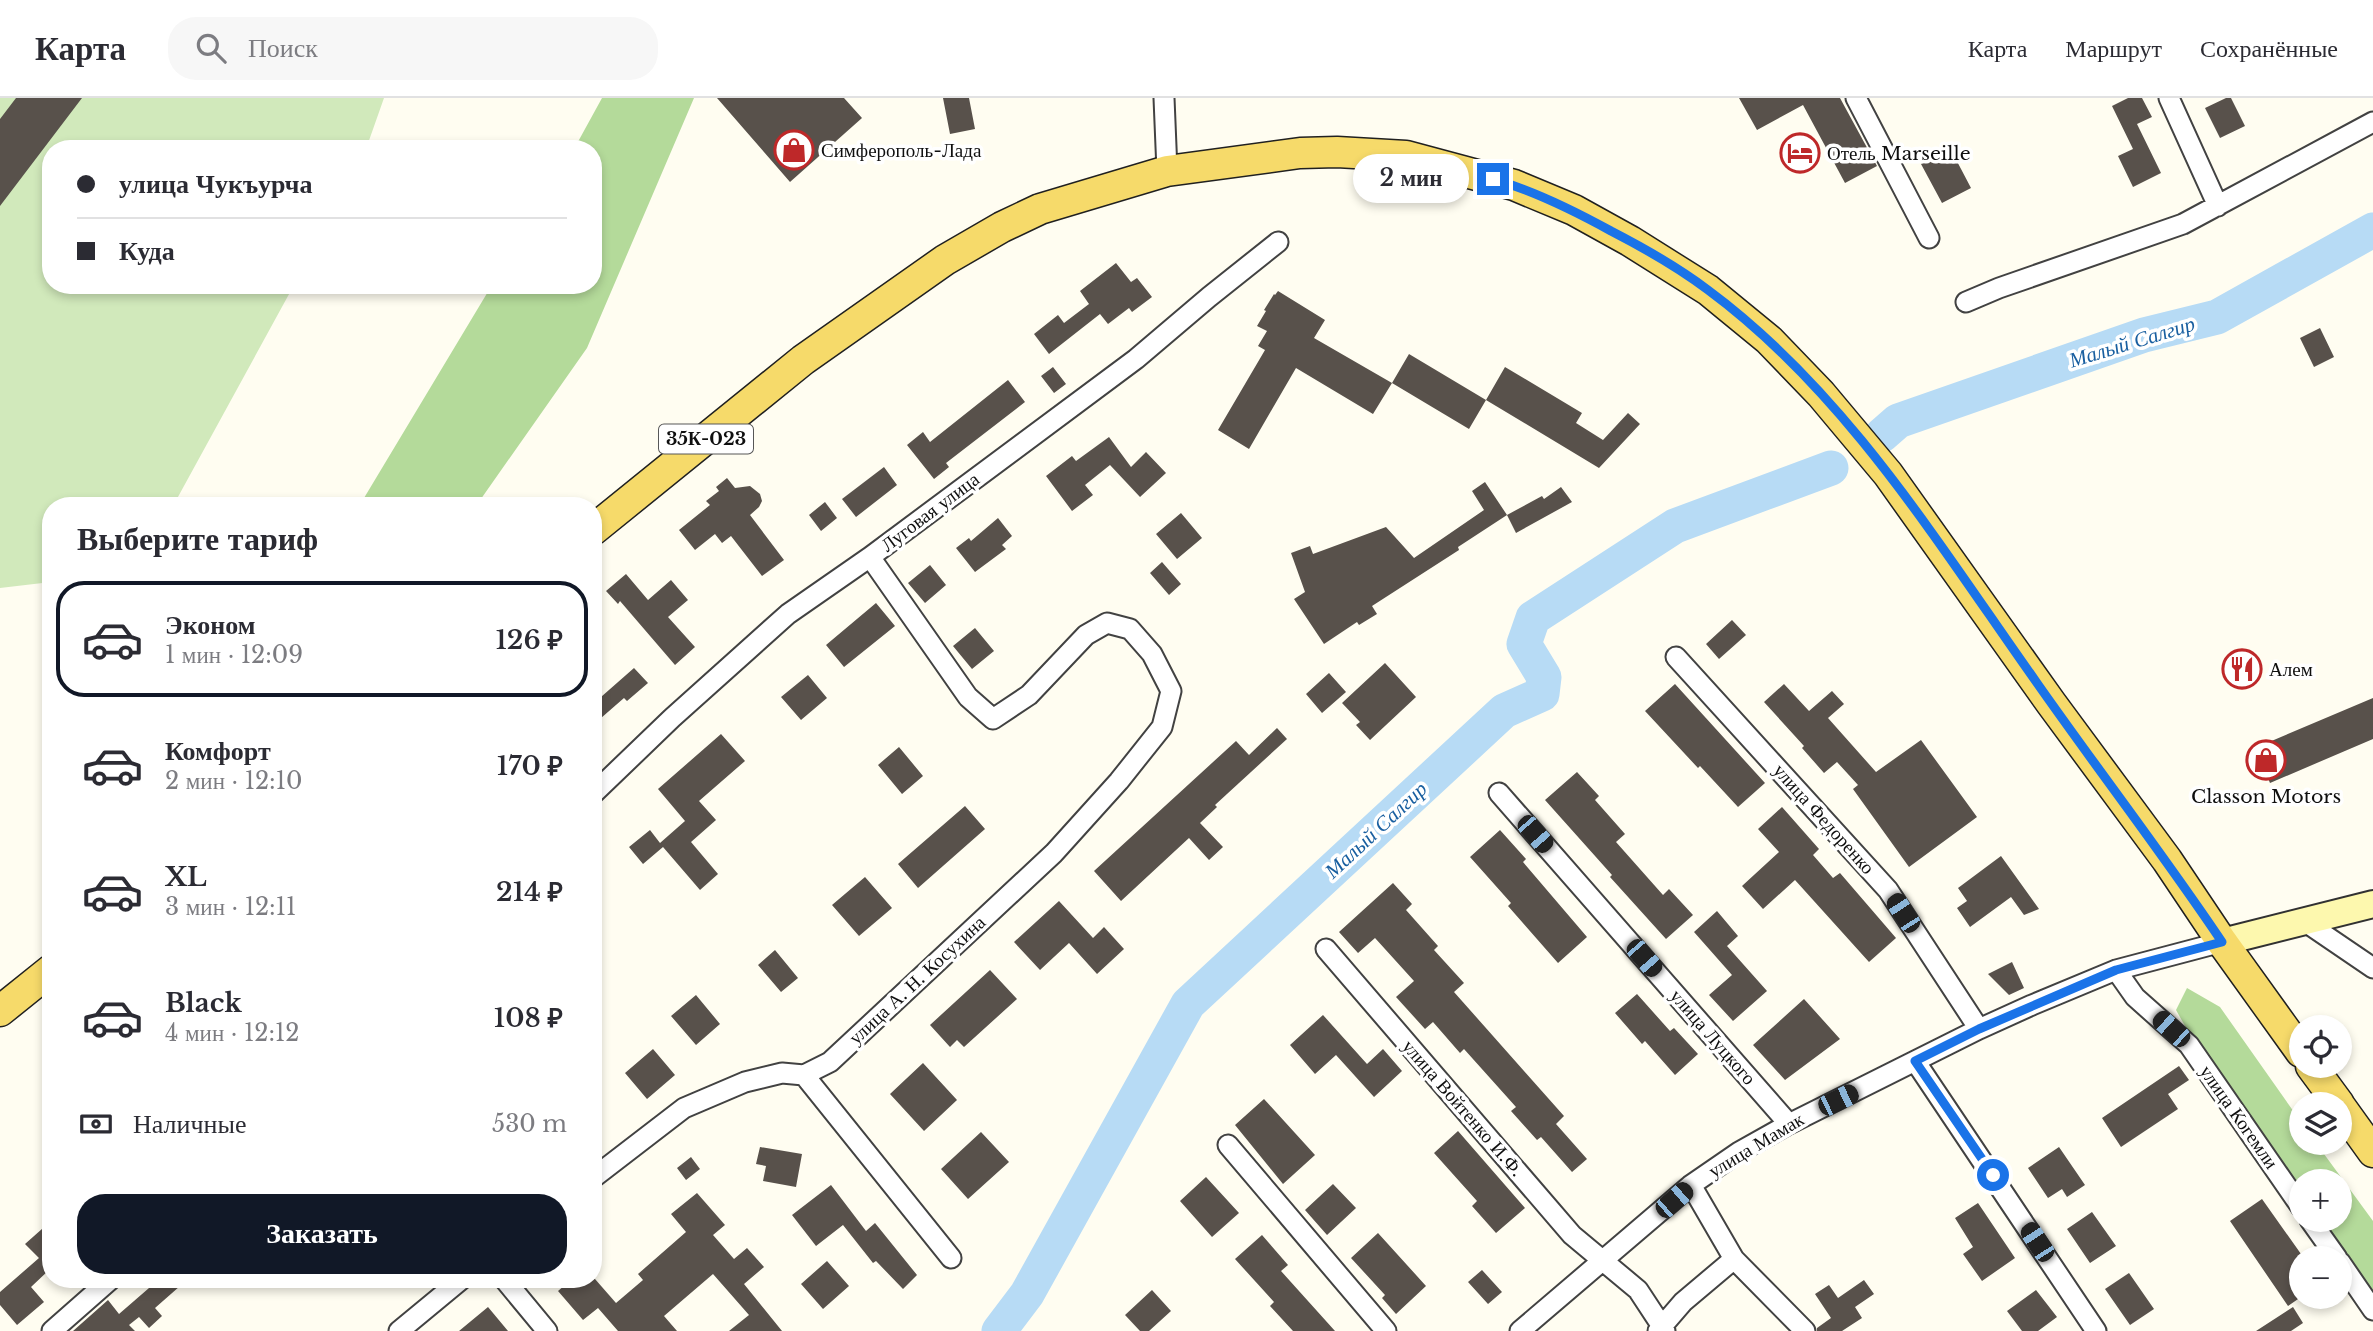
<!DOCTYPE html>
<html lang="ru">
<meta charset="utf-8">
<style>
:root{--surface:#fff;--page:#f7f7f7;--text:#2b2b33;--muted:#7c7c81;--line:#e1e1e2;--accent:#111827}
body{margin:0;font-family:"Libre Baskerville",serif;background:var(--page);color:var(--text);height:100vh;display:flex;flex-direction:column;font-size:26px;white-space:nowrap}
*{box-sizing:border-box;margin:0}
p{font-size:23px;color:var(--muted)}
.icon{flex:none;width:38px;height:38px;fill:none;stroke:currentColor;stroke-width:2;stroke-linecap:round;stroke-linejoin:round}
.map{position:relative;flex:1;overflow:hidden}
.side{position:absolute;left:42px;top:399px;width:560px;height:791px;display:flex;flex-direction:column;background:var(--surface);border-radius:28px;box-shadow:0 4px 10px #0003}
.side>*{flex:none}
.banner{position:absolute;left:42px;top:42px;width:560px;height:154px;border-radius:28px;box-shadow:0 4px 10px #0003;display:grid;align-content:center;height:154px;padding:0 35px;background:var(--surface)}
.tools{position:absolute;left:2289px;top:917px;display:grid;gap:14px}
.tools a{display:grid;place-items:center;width:63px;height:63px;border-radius:50%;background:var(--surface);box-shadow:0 4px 10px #0003;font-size:35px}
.end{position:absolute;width:32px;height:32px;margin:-16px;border:9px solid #1a73e8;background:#fff;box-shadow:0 0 0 4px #fff}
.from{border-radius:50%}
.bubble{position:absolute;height:49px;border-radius:24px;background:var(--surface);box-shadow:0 4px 10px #0003;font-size:23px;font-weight:600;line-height:49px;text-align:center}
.car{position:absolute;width:21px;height:42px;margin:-21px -10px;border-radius:9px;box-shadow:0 0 5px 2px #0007;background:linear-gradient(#222 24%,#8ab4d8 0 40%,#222 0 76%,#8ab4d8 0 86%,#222 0)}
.banner b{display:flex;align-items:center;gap:24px;height:66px;font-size:26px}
.banner b+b{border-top:2px solid var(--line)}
.banner i{width:18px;height:18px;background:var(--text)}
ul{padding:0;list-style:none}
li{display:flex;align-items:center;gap:21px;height:116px;margin:0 14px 10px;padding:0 21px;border:4px solid transparent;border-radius:28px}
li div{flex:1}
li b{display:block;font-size:26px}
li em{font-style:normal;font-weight:600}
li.active{border-color:var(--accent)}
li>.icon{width:63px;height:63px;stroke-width:1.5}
h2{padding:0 35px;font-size:32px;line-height:84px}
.pay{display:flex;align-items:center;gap:18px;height:77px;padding:0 35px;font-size:26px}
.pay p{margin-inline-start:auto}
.action{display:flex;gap:14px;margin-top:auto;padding:14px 35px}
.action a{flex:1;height:80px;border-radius:28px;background:var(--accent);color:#fff;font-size:28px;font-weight:600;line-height:80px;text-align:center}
header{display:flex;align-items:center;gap:42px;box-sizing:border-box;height:98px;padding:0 35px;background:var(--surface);border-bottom:2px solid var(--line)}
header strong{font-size:33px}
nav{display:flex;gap:38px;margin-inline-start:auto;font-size:24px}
.search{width:490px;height:63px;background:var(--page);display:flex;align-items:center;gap:18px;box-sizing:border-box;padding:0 24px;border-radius:28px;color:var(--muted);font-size:26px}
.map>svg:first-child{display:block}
</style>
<header>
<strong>Карта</strong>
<div class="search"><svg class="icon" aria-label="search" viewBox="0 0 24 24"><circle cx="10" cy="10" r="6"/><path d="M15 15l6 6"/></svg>Поиск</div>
<nav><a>Карта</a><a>Маршрут</a><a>Сохранённые</a></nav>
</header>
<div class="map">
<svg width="2373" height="1233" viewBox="0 0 2373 1233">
<rect width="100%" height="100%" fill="#fffdf1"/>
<path fill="#d1e9bb" d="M0,0h384l-18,51h-315v136h243l-121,221h-122v76l-51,6z"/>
<path fill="#b4da9a" d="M602,0h92l-107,250 -111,158h-120l8,-8 128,-213h101v-136h-19z
M2187,890l33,19 81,115v21h15l57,78v76l-54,-77h21v-39h-39v14l-107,-153 -18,-32z"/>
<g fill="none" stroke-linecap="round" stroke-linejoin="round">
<path stroke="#b7dbf5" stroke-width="35" d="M1882,337l16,-14 246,-86 73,-18 156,-87
M999,1233l28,-37 161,-290 316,-293 38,-17 2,-17 -20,-33 9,-26 142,-92 156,-58"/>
</g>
<path fill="#58514b" d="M16,0h66l-82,108v-87z
M717,0h127l18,20 -72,64z
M943,0h26l6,31 -25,5z
M1739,0h101l37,68 -32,17 -42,-78 -46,25z
M2128,0h14l10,19 -15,7 24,49 -28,14 -15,-31 15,-7 -21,-43z
M2226,0h5l14,28 -25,12 -15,-30z
M1950,50l21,40 -29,15 -21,-39z
M1116,165l15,19 6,-4 15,19 -20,15 -3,-4 -21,16 -8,-10 -51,40 -15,-20 24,-19 6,8 25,-19 -9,-13z
M1278,193l47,29 -11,18 78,45 -19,31 -77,-46 -47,81 -31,-19 47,-80 -7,-4 9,-15 -10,-5 9,-15 -2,-1 10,-16 1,1z
M2320,230l14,29 -20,10 -14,-29z
M1409,256l77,46 -17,29 -77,-46z
M1053,269l13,17 -12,9 -13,-17z
M1505,269l77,46 -6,10 27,17 25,-27 12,11 -41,44 -113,-68z
M1008,282l17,22 -79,61 3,4 -15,12 -27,-34 16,-13 7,10z
M1109,339l22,30 15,-15 20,21 -26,24 -30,-32 -25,20 8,10 -21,16 -26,-35 26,-20 4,5z
M884,369l13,18 -41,32 -14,-18z
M727,380l8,10 15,-2 10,8 2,7 -3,6 -9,8 34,45 -22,16 -31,-40 -9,7 -7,-9 -20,16 -16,-20 31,-25 -4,-4 13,-10 -3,-4z
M1485,384l22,33 -49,32 1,3 -87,56 5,8 -18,11 -2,-3 -33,22 -30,-45 11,-7 -14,-39 19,-7 3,8 73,-27 28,31 70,-48 -12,-19z
M1561,389l11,15 -56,31 -9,-18 35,-19 2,3z
M825,404l12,16 -16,13 -12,-16z
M1181,415l21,25 -25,21 -21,-25z
M998,420l14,18 -10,9 4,4 -31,23 -19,-24 13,-10 2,3z
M1162,464l19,22 -12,11 -19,-22z
M930,467l16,20 -21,18 -17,-20z
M626,476l22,26 23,-20 17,20 -20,17 27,30 -20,18 -55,-64 -2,3 -12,-13z
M876,505l19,23 -51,41 -18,-22z
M1732,522l14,15 -27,24 -13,-15z
M975,530l19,23 -22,18 -19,-23z
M1385,565l31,34 -46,43 -14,-15 4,-3 -18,-19z
M634,570l14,15 -21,18 -3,-3 -31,27v-21z
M1329,575l17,19 -24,21 -16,-19z
M808,577l19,23 -26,22 -20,-23z
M1675,586l90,99 -27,24 -38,-41 -2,2 -53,-57z
M1784,586l25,27 23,-20 12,13 -16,14 48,54 45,-32 56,77 -68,50 -56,-78 5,-4 -21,-23 -13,11 -22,-25 2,-2 -40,-44z
M2373,600v41l-103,44 -15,-35z
M1277,630l10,11 -72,66 2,2 -17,16 23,24 -14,13 -20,-22 -68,63 -27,-30 142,-130 13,14z
M721,636l24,27 -46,40 17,19 -25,22 27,32 -18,16 -37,-43 -20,17 -14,-17 21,-17 10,13 25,-22 -27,-32z
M899,649l24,29 -21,18 -24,-29z
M1577,674l22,24 -4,4 30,34 -9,8 47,53 6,-6 24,26 -27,24 -56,-62 2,-2 -67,-75z
M965,708l20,23 -67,59 -20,-24z
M1782,709l37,42 -6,6 20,23 7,-5 56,65 -27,24 -74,-82 -32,29 -21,-23 37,-34 -21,-23z
M1500,732l26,29 -3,3 64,75 -29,26 -50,-57 3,-3 -41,-46z
M2001,758l38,53 -15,6 -13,-18 -41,30 -13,-19 10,-7 -9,-13z
M865,779l27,31 -33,28 -27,-31z
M1393,785l19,21 -6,6 32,36 -4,4 30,33 -10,9 110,124 -8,8 31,35 -15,13 -31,-35 -4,3 -26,-29 5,-4 -52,-58 -4,4 -27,-31 -8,7 -29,-32 18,-16 -39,-43 -17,15 -19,-21z
M1059,803l34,37 11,-11 20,22 -27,25 -28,-31 -29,27 -26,-28z
M1717,813l21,25 -11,10 40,45 -34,30 -24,-26 23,-20 -38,-43z
M775,852l23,28 -17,14 -23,-27z
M2012,864l12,26 -15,7 -21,-21z
M990,872l27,29 -53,48 -7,-7 -7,7 -20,-22z
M1637,896l33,37 4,-3 24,26 -23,21 -30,-34 -3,3 -27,-31z
M696,897l24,29 -24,21 -25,-29z
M1804,901l36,40 -55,41 -32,-35z
M1323,917l44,49 16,-15 19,22 -28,26 -38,-42 -21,19 -25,-29z
M653,951l22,26 -28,24 -22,-26z
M923,965l34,37 -33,31 -34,-37z
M2179,968l10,14 -21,14 10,15 -57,38 -19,-29z
M1264,1001l51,56 -32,29 -48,-59z
M1458,1033l67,77 -29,25 -24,-27 5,-5 -43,-48z
M981,1034l28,30 -41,37 -27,-30z
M760,1049l42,7 -6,33 -33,-6 3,-15 -10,-2z
M2059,1049l26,38 -18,12 -5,-8 -14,9 -20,-30z
M691,1059l9,12 -14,11 -9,-12z
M1206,1079l33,36 -27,24 -32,-36z
M1333,1086l23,24 -29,27 -22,-25z
M831,1087l35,46 9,-8 42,52 -14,14 -27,-28 -3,2 -30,-38 -27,21 -24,-31z
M697,1095l28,32 -12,10 21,24 13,-11 17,19 -20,17 38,47h-53l20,-16 -36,-41 -49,42 13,15h-59l-20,-23 -15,12 -25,-29 14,-12h23l21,24 27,-23 -5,-6 48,-42 -15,-18z
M2262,1101l39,55v43l-13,9 -58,-85z
M1978,1105l37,55 -33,23 -19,-27 10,-7 -18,-29z
M2092,1114l24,34 -26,17 -23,-34z
M51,1123v51l-2,-2 -18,17 13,15 -27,23 -17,-20v-13l39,-34 -14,-14z
M1378,1135l48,53 -30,28 -14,-16 3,-3 -34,-37z
M1262,1137l26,30 -7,6 54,60h-42l-23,-25 4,-4 -39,-43z
M827,1163l22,25 -26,23 -22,-25z
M1482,1172l20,22 -14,12 -20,-22z
M2129,1175l25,36 -24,16 -25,-36z
M141,1181h47l-33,29 7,8 -13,12 -10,-11 -10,8 6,6h-62l35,-31 11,14 30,-26z
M1864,1182l10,14 -19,13 7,11 -20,13h-25v-3l14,-10 -16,-24 14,-9 9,13z
M1152,1192l19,21 -22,20h-9l-15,-16z
M2036,1192l21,27 -19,14h-16l-15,-20z
M488,1209l20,24h-49z
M2293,1209l10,16 -12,8h-35z"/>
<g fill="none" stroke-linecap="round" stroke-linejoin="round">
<g stroke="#424242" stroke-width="23">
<path id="street" d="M1164,0l3,73
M1856,0l73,140
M2169,0l49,108
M1966,204l33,-14 184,-64 190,-102
M1676,559l212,233 91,139
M1499,695l290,331
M593,696l79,-76 116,-104 82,-57 266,-198 73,-62 69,-55
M2304,823l69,47
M1326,851l246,286 66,55 27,41
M2116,872l19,27 54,48 112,162
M1915,963l181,270
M804,977l147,183
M1228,1047l158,186
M593,1080l91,-70 61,-26 37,-9 22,2 26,-13 224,-209 65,-72 43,-54 9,-36 -19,-37 -22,-25 -23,-6 -21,12 -57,60 -36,24 -25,-22 -98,-140
M1691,1087l43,74 71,72
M2310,1122l27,38
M2340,1164l33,48
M504,1181l43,52
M52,1233l59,-52
M399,1233l63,-52
M1520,1233l171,-146 48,-33 50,-28 190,-95 53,-24 84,-35 106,-28
M1658,1233l25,-29 51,-43"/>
</g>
<g stroke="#313131" stroke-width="30">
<path id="secondary" d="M2222,844l151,-38"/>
</g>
<g stroke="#202020" stroke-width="33">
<path id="primary" d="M593,432l210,-170 142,-100 57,-33 38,-18 127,-38 133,-18 37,-1 69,4 108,29 60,25 56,31 78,49 61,50 52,54 67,80 163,229 116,157 55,82 79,110
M0,913l51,-41
M2311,968l28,38
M2340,1008l33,46"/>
</g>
<use href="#street" stroke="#fff" stroke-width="19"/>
<use href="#secondary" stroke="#fdf8ae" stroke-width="26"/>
<use href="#primary" stroke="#f6da6a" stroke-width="30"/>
</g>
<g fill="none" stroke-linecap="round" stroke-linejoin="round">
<path stroke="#1a73e8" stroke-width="9" d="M1493,81c42,12 80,31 118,52 33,17 68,37 97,59 138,102 231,255 329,393 61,87 126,171 185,259l-106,28 -137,59 -64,32 78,114"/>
</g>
<defs>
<g id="shop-ring" transform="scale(2.0125)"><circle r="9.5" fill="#fff" stroke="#be2829" stroke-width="1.5"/><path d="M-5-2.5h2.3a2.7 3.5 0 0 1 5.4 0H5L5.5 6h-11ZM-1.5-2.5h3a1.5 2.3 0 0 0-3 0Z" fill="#be2829"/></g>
<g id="hotel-ring" transform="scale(2.0125)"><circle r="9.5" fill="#fff" stroke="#be2829" stroke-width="1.5"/><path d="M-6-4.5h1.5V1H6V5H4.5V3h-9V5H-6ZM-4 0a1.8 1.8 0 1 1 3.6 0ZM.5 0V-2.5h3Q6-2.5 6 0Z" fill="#be2829"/></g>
<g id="restaurant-ring" transform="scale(2.0125)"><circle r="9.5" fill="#fff" stroke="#be2829" stroke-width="1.5"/><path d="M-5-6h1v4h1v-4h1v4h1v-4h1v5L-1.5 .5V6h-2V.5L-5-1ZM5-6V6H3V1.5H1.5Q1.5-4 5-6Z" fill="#be2829"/></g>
</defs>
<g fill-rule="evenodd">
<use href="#shop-ring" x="794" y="52"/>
<use href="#hotel-ring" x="1800" y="55"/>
<use href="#restaurant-ring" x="2242" y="571"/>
<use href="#shop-ring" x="2266" y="662"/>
</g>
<g text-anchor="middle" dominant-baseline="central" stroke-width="7" stroke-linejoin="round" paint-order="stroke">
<rect fill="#fff" stroke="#575757" stroke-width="2" x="659" y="326.5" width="94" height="29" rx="5"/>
<g font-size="18" font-weight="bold" fill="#0f0f0f">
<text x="706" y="341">35К-023</text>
</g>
<g font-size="19" fill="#0f0f0f" stroke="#fff" text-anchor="start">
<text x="821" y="52">Симферополь-Лада</text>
<text x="1827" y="55">Отель Marseille</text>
<text x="2269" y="571">Алем</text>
<text x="2266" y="698" text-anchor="middle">Classon Motors</text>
</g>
<g font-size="19" fill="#0f0f0f" stroke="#fff">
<text transform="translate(930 414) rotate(-37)">Луговая улица</text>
<text transform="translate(1824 721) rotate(48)">улица Федоренко</text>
<text transform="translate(917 882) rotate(-43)">улица А. Н. Косухина</text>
<text transform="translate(1713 939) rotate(49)">улица Луцкого</text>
<text transform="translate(1463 1010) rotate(49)">улица Войтенко И.Ф.</text>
<text transform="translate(2239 1019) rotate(55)">улица Когемли</text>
<text transform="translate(1756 1047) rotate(-31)">улица Мамак</text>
</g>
<g font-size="21" font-style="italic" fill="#195fa0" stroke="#fff">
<text transform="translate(2132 244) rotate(-17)">Малый Салгир</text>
<text transform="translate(1376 732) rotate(-43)">Малый Салгир</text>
</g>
</g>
</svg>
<div class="tools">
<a><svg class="icon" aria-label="locate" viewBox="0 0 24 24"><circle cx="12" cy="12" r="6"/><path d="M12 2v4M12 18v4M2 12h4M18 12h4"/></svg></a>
<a><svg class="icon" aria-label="layers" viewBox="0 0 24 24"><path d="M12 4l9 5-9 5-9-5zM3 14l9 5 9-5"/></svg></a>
<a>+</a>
<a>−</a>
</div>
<i class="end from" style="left:1993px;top:1077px"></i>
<i class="end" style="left:1493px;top:81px"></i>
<div class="bubble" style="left:1353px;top:56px;width:116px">2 мин</div>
<i class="car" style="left:1535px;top:736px;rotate:139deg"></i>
<i class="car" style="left:1903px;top:815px;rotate:327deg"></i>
<i class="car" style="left:1644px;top:860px;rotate:139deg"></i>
<i class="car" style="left:2171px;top:931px;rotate:312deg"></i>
<i class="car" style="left:1838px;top:1002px;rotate:64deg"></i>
<i class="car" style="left:1674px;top:1102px;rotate:49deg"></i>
<i class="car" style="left:2037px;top:1144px;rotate:327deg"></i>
<div class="banner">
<b><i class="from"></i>улица Чукъурча</b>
<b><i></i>Куда</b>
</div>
<section class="side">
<h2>Выберите тариф</h2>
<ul>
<li class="active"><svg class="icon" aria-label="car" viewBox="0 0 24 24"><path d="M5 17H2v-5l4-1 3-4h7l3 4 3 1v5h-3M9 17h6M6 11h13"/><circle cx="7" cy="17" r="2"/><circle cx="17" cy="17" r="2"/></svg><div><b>Эконом</b><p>1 мин · 12:09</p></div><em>126 ₽</em></li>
<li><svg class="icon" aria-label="car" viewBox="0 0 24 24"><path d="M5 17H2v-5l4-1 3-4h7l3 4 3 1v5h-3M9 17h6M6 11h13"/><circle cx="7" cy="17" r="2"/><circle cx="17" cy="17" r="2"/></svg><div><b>Комфорт</b><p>2 мин · 12:10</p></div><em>170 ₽</em></li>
<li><svg class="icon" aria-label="car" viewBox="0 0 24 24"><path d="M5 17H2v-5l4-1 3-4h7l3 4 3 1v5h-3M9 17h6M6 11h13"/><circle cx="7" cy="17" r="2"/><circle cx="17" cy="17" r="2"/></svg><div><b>XL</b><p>3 мин · 12:11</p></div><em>214 ₽</em></li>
<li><svg class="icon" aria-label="car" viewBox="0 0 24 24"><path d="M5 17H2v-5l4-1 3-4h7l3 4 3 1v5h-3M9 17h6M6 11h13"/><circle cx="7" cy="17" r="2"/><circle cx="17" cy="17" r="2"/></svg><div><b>Black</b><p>4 мин · 12:12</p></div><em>108 ₽</em></li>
</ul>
<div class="pay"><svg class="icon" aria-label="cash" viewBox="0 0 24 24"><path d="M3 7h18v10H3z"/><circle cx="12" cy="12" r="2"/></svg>Наличные<p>530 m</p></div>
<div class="action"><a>Заказать</a></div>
</section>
</div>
